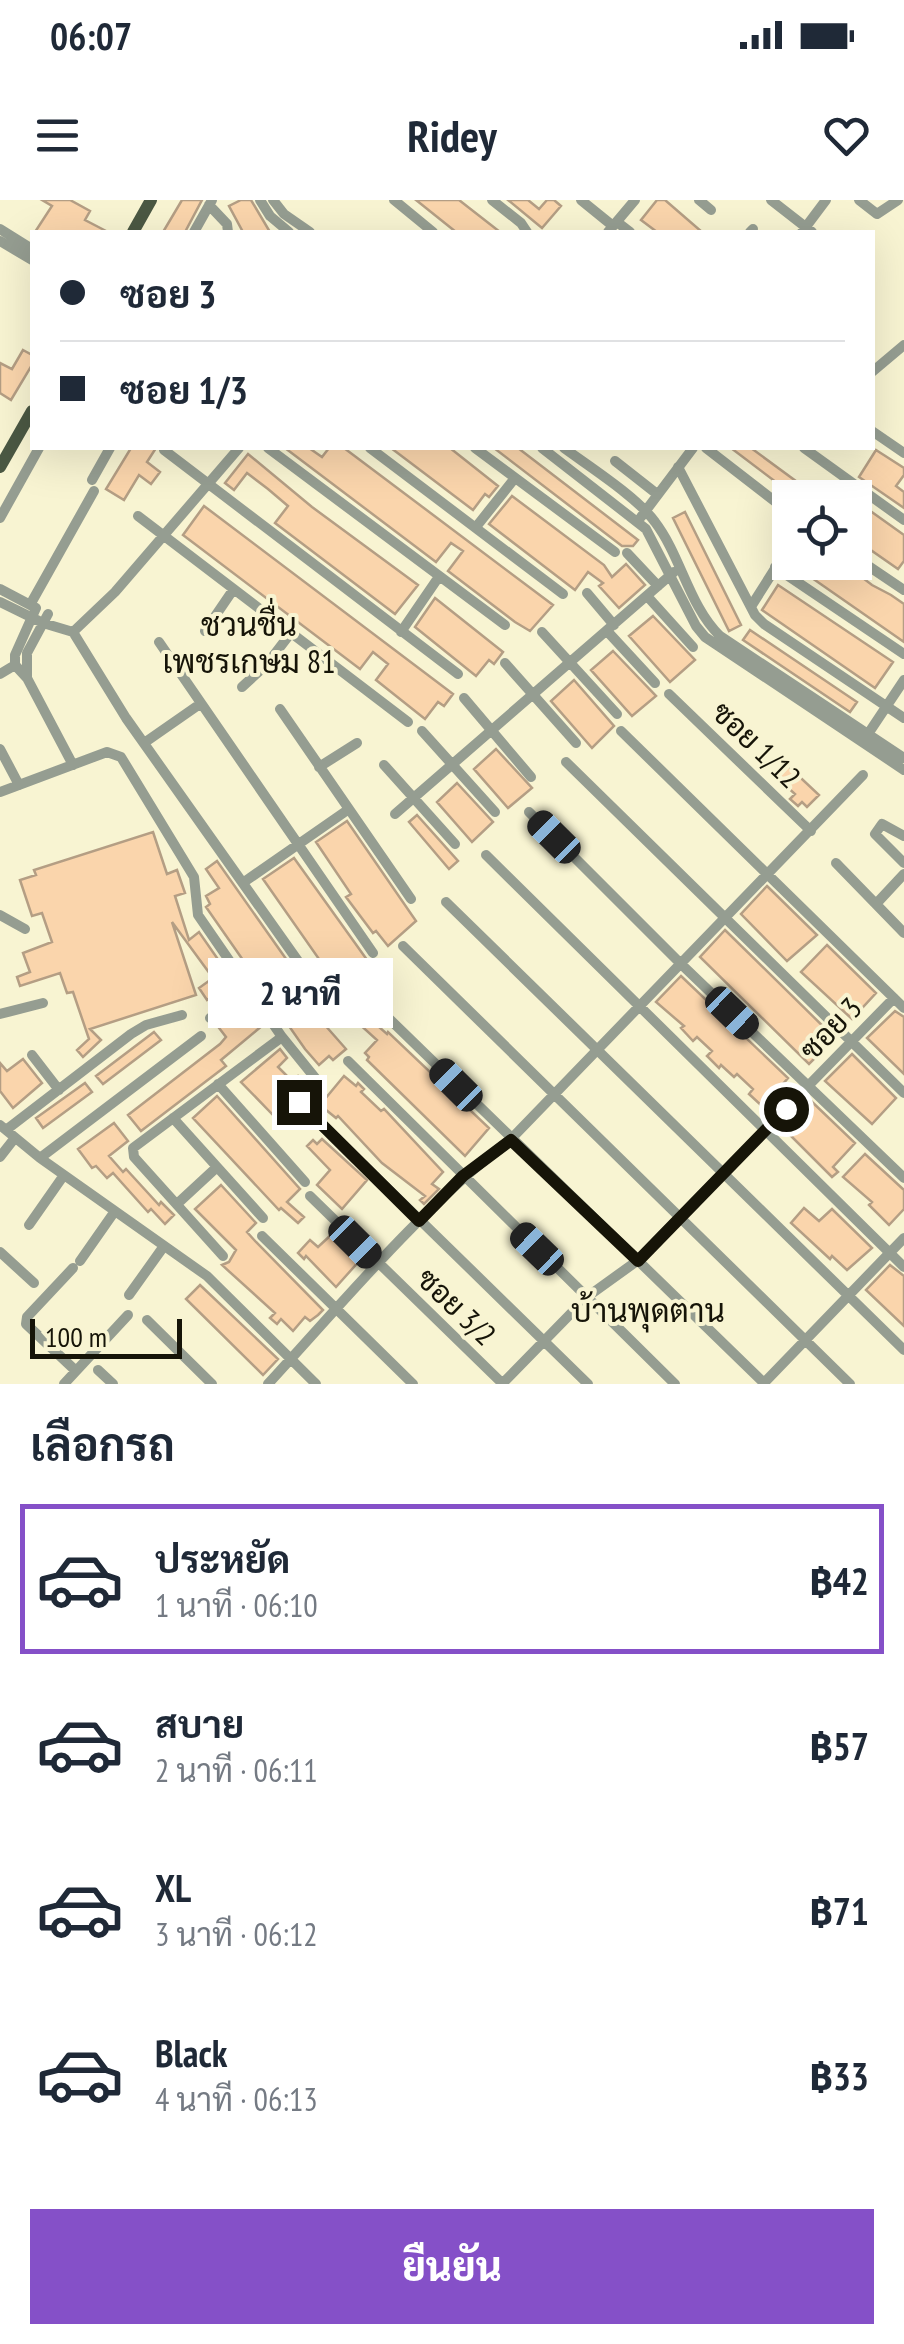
<!DOCTYPE html>
<html lang="th">
<meta charset="utf-8">
<style>
:root{--surface:#fff;--page:#f6f6f7;--text:#1f2937;--muted:#747a83;--line:#e0e1e3;--accent:#8550c8}
body{margin:0;font-family:"PT Sans Narrow",Sarabun,sans-serif;background:var(--page);color:var(--text);height:100vh;display:flex;flex-direction:column;font-size:38px;white-space:nowrap}
*{box-sizing:border-box;margin:0}
p{font-size:32px;color:var(--muted)}
.icon{flex:none;width:55px;height:55px;fill:none;stroke:currentColor;stroke-width:2;stroke-linecap:round;stroke-linejoin:round}
.map{position:relative;height:1184px;overflow:hidden}
.sheet{display:flex;flex-direction:column;background:var(--surface);flex:1}
.sheet>*{flex:none}
.hud{position:absolute;left:30px;top:30px;width:845px;height:220px;border-radius:0px;box-shadow:0 10px 40px #0002;display:grid;align-content:center;height:220px;padding:0 30px;background:var(--surface)}
.controls{position:absolute;left:772px;top:280px;display:grid;gap:20px}
.controls a{display:grid;place-items:center;width:100px;height:100px;border-radius:0px;background:var(--surface);box-shadow:0 10px 40px #0002;font-size:50px}
.scale{position:absolute;left:30px;bottom:25px;width:152px;box-sizing:border-box;padding-left:10px;border:5px solid #161408;border-top:0;font-size:28px;line-height:35px;white-space:nowrap;color:#161408;-webkit-text-stroke:8px #f8f4d2;paint-order:stroke}
.end{position:absolute;width:45px;height:45px;margin:-22px;border:12px solid #161408;background:#fff;box-shadow:0 0 0 5px #fff}
.from{border-radius:50%}
.bubble{position:absolute;height:70px;border-radius:0px;background:var(--surface);box-shadow:0 10px 40px #0002;font-size:32px;font-weight:800;line-height:70px;text-align:center}
.car{position:absolute;width:30px;height:60px;margin:-30px -15px;border-radius:12px;box-shadow:0 0 8px 2px #0007;background:linear-gradient(#222 24%,#8ab4d8 0 40%,#222 0 76%,#8ab4d8 0 86%,#222 0)}
.hud b{display:flex;align-items:center;gap:35px;height:95px;font-size:38px}
.hud b+b{border-top:2px solid var(--line)}
.hud i{width:25px;height:25px;background:var(--text)}
ul{padding:0;list-style:none}
li{display:flex;align-items:center;gap:30px;height:150px;margin:0 20px 15px;padding:0 10px;border:5px solid transparent;border-radius:0px}
li div{flex:1}
li b{display:block;font-size:38px}
li em{font-style:normal;font-weight:800}
li.on{border-color:var(--accent)}
li>.icon{width:90px;height:90px;stroke-width:1.5}
h2{padding:0 30px;font-size:45px;line-height:120px}
.action{display:flex;gap:20px;margin-top:auto;padding:20px 30px}
.action a{flex:1;height:115px;border-radius:0px;background:var(--accent);color:#fff;font-size:40px;font-weight:800;line-height:115px;text-align:center}
.status{display:flex;justify-content:space-between;align-items:center;height:70px;padding:0 50px;background:var(--surface);direction:ltr}
.status svg{height:28px;fill:currentColor}
header{display:flex;justify-content:space-between;align-items:center;height:130px;padding:0 30px;background:var(--surface);font-size:45px;font-weight:800}
.map>svg:first-child{display:block}
</style>
<div class="status"><b>06:07</b><svg viewBox="0 0 49 12"><path d="M0 12V9h3v3zM5 12V6h3v6zM10 12V3h3v9zM15 12V0h3v12zM26 1h20v11H26zM47 4h2v5h-2z"/></svg></div>
<header><svg class="icon" aria-label="menu" viewBox="0 0 24 24"><path d="M4 6h16M4 12h16M4 18h16"/></svg>Ridey<svg class="icon" aria-label="heart" viewBox="0 0 24 24"><path d="M12 20l-8-8c-3-5 5-10 8-4 3-6 11-1 8 4z"/></svg></header>
<div class="map">
<svg width="904" height="1184" viewBox="0 0 904 1184">
<rect width="100%" height="100%" fill="#f8f4d2"/>
<path fill="#fad5ac" stroke="#b49e84" stroke-width="2.5" d="M42,0h28l20,11 -5,9 23,12h-73l17,-26z
M182,0h20l-17,32h-22z
M241,0h10l19,32h-27l-14,-26z
M416,0h43l41,32h-44z
M508,0h20l11,9 8,-9h7l7,6 -19,22z
M657,0h8l37,32h-45l-16,-12z
M23,150l9,5v10l-21,35 -11,-7v-30l12,6z
M131,248h25l-9,14 13,10 -9,12 -12,-9 -15,25 -18,-11z
M285,248h24l13,9 7,-9h15l209,157 -23,26 -15,-9 -67,-51 15,-20 -12,-8 -15,19z
M391,248h59l48,38 -9,11 -4,-3 -12,16z
M494,248h24l120,92 -5,6h-11z
M731,248h20l68,50h-22z
M876,250l28,18v7l-8,11 8,6v16l-45,-31z
M248,254l64,53 106,78 -23,29 -120,-91 13,-17 -20,-17 -21,-16 -13,17 -9,-7z
M512,296l92,69 8,12 14,-13 19,21 -26,23 -20,-22 4,-3 -15,-11 -13,18 -86,-66z
M855,300l49,35v26l-6,8 -43,-30z
M204,306l249,188 -9,12 -6,-4 -13,17 -49,-39 12,-16 -15,-12 -13,17 -177,-134z
M685,312l56,113 -12,6 -56,-113z
M789,362h53l30,23 19,10 13,9v38z
M778,385l115,77 -18,26 -113,-78z
M435,398l68,54 -9,12 -5,-4 -13,16 -61,-49z
M653,416l42,44 -25,22 -41,-46z
M750,430l107,72 -7,10 -107,-72z
M613,451l43,45 -24,20 -41,-46z
M574,480l40,46 -22,22 -41,-47z
M496,549l36,39 -24,20 -34,-39z
M787,565l32,30 -12,12 -5,-5 -4,4 -8,-7 5,-5 -19,-17z
M457,583l36,39 -21,20 -35,-40z
M417,615l41,46 -9,8 -40,-47z
M347,621l69,100 -28,25 -12,-15 -3,2 -27,-36 5,-3 -35,-52z
M153,632l14,42 10,-4 8,23 -10,3 14,44 10,-8 34,49 -26,19 -8,-12 14,-10 -41,-56 24,73 -106,34 11,11 -18,17 -6,-7 12,-11 -16,-47 -6,1 -7,-20 -40,13 -3,-9 13,-5 -7,-19 29,-11 -10,-29 -10,3 -12,-36 16,-5 -2,-5z
M294,658l76,106 -20,14 3,4 -21,18 -6,-14 7,-7 -70,-100z
M217,661l98,139 9,4 -7,4 11,13 -4,3 22,25 -13,11 -4,-4 -10,9 -14,-16 -99,-142 4,-3 -4,-8 13,-8 -13,-19z
M767,686l50,49 -30,26 -46,-47z
M725,730l110,108 -26,26 -109,-107z
M827,745l49,48 -24,26 -51,-47z
M681,776l107,102 -25,29 -14,-13 4,-5 -16,-15 -3,3 -13,-12 -2,3 -12,-12 5,-5 -15,-14 -4,4 -12,-13 3,-2 -28,-24z
M247,801l16,24 -42,35 5,6 -85,65 -13,-16 92,-71 6,-7 -10,-13z
M368,811l6,6 -3,3 16,14 1,-2 101,96 -24,28 -98,-96 2,-3 -4,-4 12,-13 -20,-18z
M895,811l9,6v57l-37,-36z
M154,832l7,8 -58,44 -7,-8z
M280,849l7,9 -9,9 14,14 6,-5 7,8 -32,31 -32,-33z
M852,854l44,44 -24,26 -47,-43z
M23,859l19,24 -29,25 -13,-17v-28l7,8z
M344,876l12,10 2,-3 6,6 -3,3 20,19 3,-2 59,63 -11,12 7,5 -15,15 -4,-4 5,-4 -43,-33 -44,-47 -2,2 -16,-13z
M85,883l7,9 -49,36 -7,-10z
M217,896l83,93 -13,13 17,15 -6,6 -17,-15 -2,2 -86,-92z
M809,899l46,44 -22,24 5,5 -6,5 -51,-51z
M114,923l14,18 -19,15 14,16 3,-3 33,36 2,-3 13,13 -9,9 -14,-15 -3,3 -35,-39 -6,5 -11,-12 -4,2 -14,-19z
M322,939l45,41 -25,29 -25,-24 13,-15 -23,-24 6,-6 4,4z
M865,954l39,36v19l-15,16 -20,-20 3,-3 -29,-25z
M221,985l35,38 -9,9 9,10 67,68 -5,5 -8,6 -5,-4 -12,14 -12,-12 -4,5 -7,-6 5,-5 -53,-48 7,-3 7,-12 -41,-41z
M804,1008l15,13 13,-12 40,39 -25,22 -15,-14 -2,3 -39,-36z
M332,1034l29,25 -25,28 -30,-31 -2,3 -6,-6 12,-13 8,7z
M890,1065l14,11v50l-38,-36z
M200,1085l78,74 -15,16 -77,-76z"/>
<g fill="none" stroke-linecap="round" stroke-linejoin="round">
<path stroke="#959d91" stroke-width="10" d="M260,0l10,16 19,16
M273,0l11,14 26,18
M394,0l39,32
M492,0l29,23 6,9
M581,0l32,26
M699,0l12,10
M771,0l41,32
M859,0l18,14 21,-14
M209,5l18,19 1,8
M617,22l13,10
M0,29l32,20
M194,32l18,-32
M608,32l27,-32
M750,32l3,-3
M802,32l24,-32
M0,41l32,19
M872,172l32,-27
M872,231l32,22
M268,248l237,177
M370,248l193,146
M475,248l140,104
M542,248l104,81 50,97 9,11 199,133
M564,248c26,19 73,49 91,74 26,34 34,84 65,114l184,122
M706,248l84,65
M804,248l100,72
M164,250l294,224
M615,261l42,33
M678,267l77,148 9,9 140,94
M92,280l18,-32
M138,316l270,206
M641,317l52,-69
M0,318l39,-70
M476,327l39,-49
M627,353l31,33
M855,357l49,33
M775,367l129,87
M0,389l36,19
M587,393l27,32
M647,396l46,51
M0,402l43,21 30,9 53,86 196,277
M30,405l64,-114
M752,405l38,-60
M36,408l-21,47v10l12,13 46,87
M205,431l28,-41
M607,431l48,52
M73,432l42,-40 124,-144
M401,432l37,-54
M542,432l75,82
M159,442l214,311
M505,463l71,80
M0,474l15,-9
M27,478v-25l21,-39
M242,487l25,-23 23,-30
M669,494l142,137
M464,498l67,79
M280,509l131,190
M422,531l73,81
M621,531l283,277
M866,537l38,-57
M144,543l56,-39
M0,549l19,36
M566,562l338,331
M384,565l71,79
M319,567l38,-24
M0,592l107,-40 14,5 73,120 4,38 84,122 34,42
M529,612l152,152 223,214
M395,614l279,-242
M904,636l-22,-12 -7,10 29,29
M486,655l418,412
M836,663l68,70
M244,682l105,-73
M446,702l458,448
M876,704l28,-30
M0,715l25,14
M403,746l447,438
M374,804l391,380
M0,814l43,-11
M210,818l39,-29
M32,855l27,35
M348,861l327,323
M218,884l87,98
M299,902l289,282
M173,918l90,100
M0,925l40,33 167,118 109,108
M6,930l125,-96 15,-9 36,-10
M0,957l14,-18
M40,958l161,-122
M310,996l193,188
M177,1004l40,-37
M29,1025l35,-50
M262,1036l151,148
M0,1052l34,31
M223,1056l-89,-99 -1,-9 149,-111
M80,1061l35,-50
M73,1068l-46,49 -1,7 50,47
M129,1095l35,-49
M147,1120l65,64
M98,1170l15,14
M64,1184l64,-69
M268,1184c78,-85 151,-174 243,-245l352,-364
M502,1184l85,-87 50,-36 257,-263
M763,1184l141,-146"/>
<path stroke="#4b5843" stroke-width="12" d="M133,32l18,-32
M0,267l32,-56"/>
</g>
<g fill="none" stroke-linecap="round" stroke-linejoin="round">
<path stroke="#161408" stroke-width="12" d="M299,902l120,119 44,-45 48,-36 127,121 148,-152"/>
</g>
<g text-anchor="middle" dominant-baseline="central" stroke-width="8" stroke-linejoin="round" paint-order="stroke">
<g font-size="30" fill="#161408" stroke="#f8f4d2">
<text transform="translate(757 544) rotate(44)">ซอย 1/12</text>
<text transform="translate(830 828) rotate(-46)">ซอย 3</text>
<text transform="translate(457 1106) rotate(44)">ซอย 3/2</text>
</g>
<g font-size="32" fill="#161408" stroke="#f8f4d2">
<text x="249" y="424">ชวนชื่น<tspan x="249" dy="37">เพชรเกษม 81</tspan></text>
<text x="648" y="1110">บ้านพุดตาน</text>
</g>
</g>
</svg>
<div class="controls">
<a><svg class="icon" aria-label="locate" viewBox="0 0 24 24"><circle cx="12" cy="12" r="6"/><path d="M12 2v4M12 18v4M2 12h4M18 12h4"/></svg></a>
</div>
<div class="scale">100 m</div>
<i class="end from" style="left:786px;top:909px"></i>
<i class="end" style="left:299px;top:902px"></i>
<div class="bubble" style="left:208px;top:758px;width:185px">2 นาที</div>
<i class="car" style="left:554px;top:637px;rotate:315deg"></i>
<i class="car" style="left:732px;top:813px;rotate:134deg"></i>
<i class="car" style="left:456px;top:885px;rotate:315deg"></i>
<i class="car" style="left:355px;top:1042px;rotate:135deg"></i>
<i class="car" style="left:537px;top:1049px;rotate:314deg"></i>
<div class="hud">
<b><i class="from"></i>ซอย 3</b>
<b><i></i>ซอย 1/3</b>
</div>
</div>
<section class="sheet">
<h2>เลือกรถ</h2>
<ul>
<li class="on"><svg class="icon" aria-label="car" viewBox="0 0 24 24"><path d="M5 17H2v-5l4-1 3-4h7l3 4 3 1v5h-3M9 17h6M6 11h13"/><circle cx="7" cy="17" r="2"/><circle cx="17" cy="17" r="2"/></svg><div><b>ประหยัด</b><p>1 นาที · 06:10</p></div><em>฿42</em></li>
<li><svg class="icon" aria-label="car" viewBox="0 0 24 24"><path d="M5 17H2v-5l4-1 3-4h7l3 4 3 1v5h-3M9 17h6M6 11h13"/><circle cx="7" cy="17" r="2"/><circle cx="17" cy="17" r="2"/></svg><div><b>สบาย</b><p>2 นาที · 06:11</p></div><em>฿57</em></li>
<li><svg class="icon" aria-label="car" viewBox="0 0 24 24"><path d="M5 17H2v-5l4-1 3-4h7l3 4 3 1v5h-3M9 17h6M6 11h13"/><circle cx="7" cy="17" r="2"/><circle cx="17" cy="17" r="2"/></svg><div><b>XL</b><p>3 นาที · 06:12</p></div><em>฿71</em></li>
<li><svg class="icon" aria-label="car" viewBox="0 0 24 24"><path d="M5 17H2v-5l4-1 3-4h7l3 4 3 1v5h-3M9 17h6M6 11h13"/><circle cx="7" cy="17" r="2"/><circle cx="17" cy="17" r="2"/></svg><div><b>Black</b><p>4 นาที · 06:13</p></div><em>฿33</em></li>
</ul>
<div class="action"><a>ยืนยัน</a></div>
</section>
